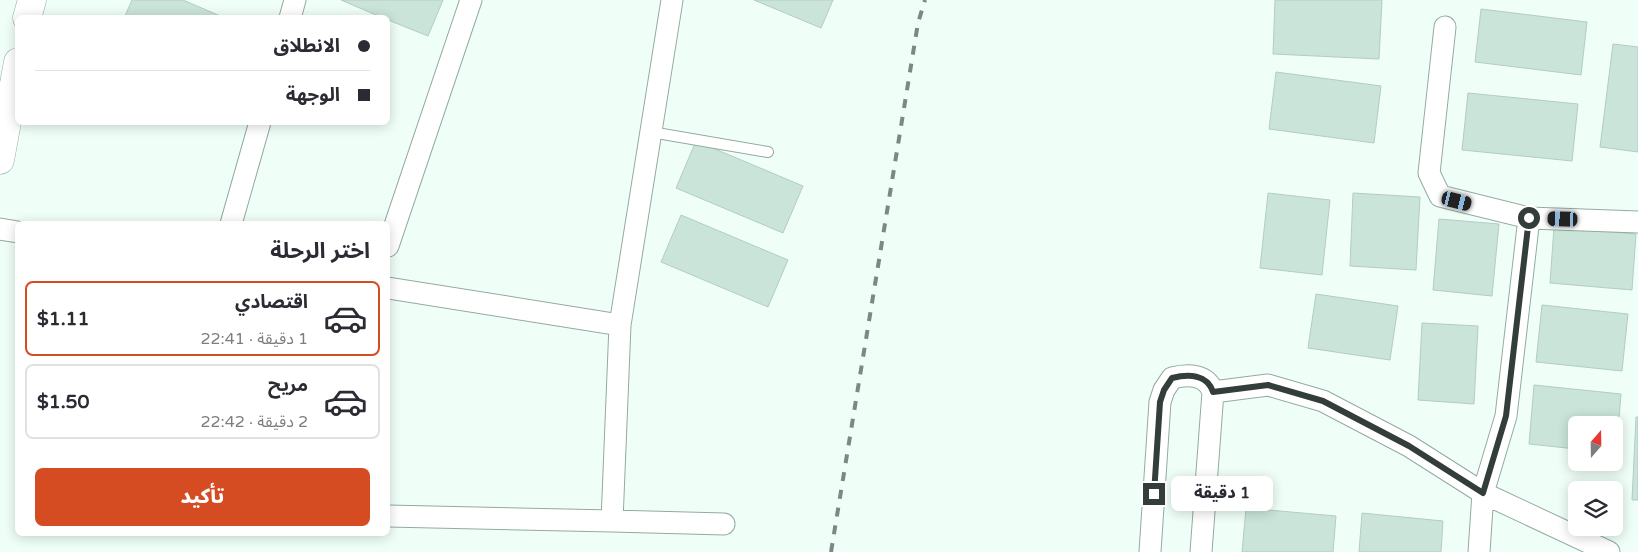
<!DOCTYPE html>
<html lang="ar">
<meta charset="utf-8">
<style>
:root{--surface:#fff;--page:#f2f2f3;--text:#2b2b33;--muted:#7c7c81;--line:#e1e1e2;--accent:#d54c23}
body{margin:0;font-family:"Varela Round","Noto Sans Arabic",sans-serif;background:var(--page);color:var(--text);direction:rtl;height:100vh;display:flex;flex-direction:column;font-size:19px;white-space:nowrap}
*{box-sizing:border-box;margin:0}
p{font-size:16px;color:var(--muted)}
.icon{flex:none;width:28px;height:28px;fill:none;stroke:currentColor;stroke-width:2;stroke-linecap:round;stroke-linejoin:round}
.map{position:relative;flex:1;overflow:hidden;direction:ltr}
.panel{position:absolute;left:15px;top:221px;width:375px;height:315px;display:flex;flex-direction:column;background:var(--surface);border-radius:8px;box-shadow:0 2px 12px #0003;direction:rtl}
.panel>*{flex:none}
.hud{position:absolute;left:15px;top:15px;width:375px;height:110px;border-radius:8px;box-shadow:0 2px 12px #0003;direction:rtl;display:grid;align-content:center;height:110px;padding:0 20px;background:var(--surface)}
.needle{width:32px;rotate:20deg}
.fabs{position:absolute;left:1568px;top:416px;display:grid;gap:10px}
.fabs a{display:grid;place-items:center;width:55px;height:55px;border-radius:8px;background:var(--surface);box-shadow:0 2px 12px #0003;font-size:25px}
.end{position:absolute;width:22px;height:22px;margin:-11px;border:6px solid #333d39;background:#fff;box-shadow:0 0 0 2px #fff}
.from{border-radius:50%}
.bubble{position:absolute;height:35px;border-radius:8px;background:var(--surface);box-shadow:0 2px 12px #0003;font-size:16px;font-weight:800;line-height:35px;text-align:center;direction:rtl}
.car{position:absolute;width:15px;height:30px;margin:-15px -8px;border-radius:6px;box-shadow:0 0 4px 1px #0007;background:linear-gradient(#222 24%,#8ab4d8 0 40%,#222 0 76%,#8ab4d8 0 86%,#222 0)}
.hud b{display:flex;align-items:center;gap:18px;height:48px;font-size:19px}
.hud b+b{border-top:1px solid var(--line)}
.hud i{width:12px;height:12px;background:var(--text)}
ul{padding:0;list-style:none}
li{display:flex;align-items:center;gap:15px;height:75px;margin:0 10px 8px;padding:0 10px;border:2px solid var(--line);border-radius:8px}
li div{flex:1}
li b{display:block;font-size:19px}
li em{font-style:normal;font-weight:800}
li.selected{border-color:var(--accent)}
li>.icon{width:45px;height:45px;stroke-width:1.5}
h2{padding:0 20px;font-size:22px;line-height:60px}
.primary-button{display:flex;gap:10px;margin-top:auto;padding:10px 20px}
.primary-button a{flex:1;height:58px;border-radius:8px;background:var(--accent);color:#fff;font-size:20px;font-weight:800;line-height:58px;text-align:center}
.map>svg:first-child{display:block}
</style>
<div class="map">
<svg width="1638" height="552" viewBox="0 0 1638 552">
<rect width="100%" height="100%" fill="#effff8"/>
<path fill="#cae4d9" stroke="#b3cdc2" d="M132,0h51l42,18h-101z
M341,0h102l-15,36 -40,-16v-2h-5z
M754,0h79l-12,28z
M1275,0h107l-3,59 -106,-5z
M1481,9l106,13 -6,53 -106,-13z
M1613,44l25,3v105l-38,-5z
M1276,72l105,14 -7,57 -105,-14z
M1468,93l110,11 -6,57 -110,-11z
M696,141l107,45 -20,47 -107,-45z
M1268,193l62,7 -8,75 -62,-7z
M1353,193l67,4 -4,73 -66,-4z
M681,215l107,45 -20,47 -107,-45z
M1439,219l60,5 -7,72 -59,-6z
M1554,227l82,7 -4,56 -82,-7z
M1316,294l82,12 -8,54 -82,-12z
M1542,305l86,9 -6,57 -86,-9z
M1422,323l56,3 -4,78 -56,-4z
M1534,385l87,9 -5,59 -2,-1v-27h-38v24l-47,-5z
M1636,417h2v83h-6z
M1246,508l90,8 -3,36h-91z
M1362,513l81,8 -2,31h-82z"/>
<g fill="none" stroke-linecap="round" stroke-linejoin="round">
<g stroke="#92aba0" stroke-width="12">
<path id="service" d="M651,132l117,20"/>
</g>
<g stroke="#92aba0" stroke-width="23">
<path id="minor" d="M290,18l5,-18
M1445,27l-16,146 11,23 89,22
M231,224l29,-102
M0,229l18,3
M388,246l83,-246
M388,288l232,37 52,-325
M1213,392l55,-7 55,16 86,45 74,47 126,59
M388,516l224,5 8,-196
M612,521l112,3
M1150,552l10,-150 4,-12 8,-12c16,-4 35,-4 41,14l-12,160
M1479,552l4,-59 23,-77 23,-198 109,4"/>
</g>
<g stroke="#92aba0" stroke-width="29">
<path id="primary" d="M27,18l5,-18
M0,160l18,-98"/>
</g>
<use href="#service" stroke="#fff" stroke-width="10"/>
<use href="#minor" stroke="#fff" stroke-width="21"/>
<use href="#primary" stroke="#fff" stroke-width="28"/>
<path stroke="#7c8883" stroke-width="4" stroke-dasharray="9 9" stroke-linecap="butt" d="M831,552l87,-529 7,-23"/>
</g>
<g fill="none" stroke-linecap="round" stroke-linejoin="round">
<path stroke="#333d39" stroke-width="6" d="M1154,494l6,-92 4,-12 8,-12c16,-4 35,-4 41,14l55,-7 55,16 86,45 74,47 23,-77 23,-198"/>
</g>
</svg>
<div class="fabs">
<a><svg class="needle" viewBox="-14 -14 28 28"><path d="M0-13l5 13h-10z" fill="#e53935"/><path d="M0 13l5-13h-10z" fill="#7c7c81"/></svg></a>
<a><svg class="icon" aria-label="layers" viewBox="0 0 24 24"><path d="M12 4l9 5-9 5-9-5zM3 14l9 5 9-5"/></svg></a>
</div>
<i class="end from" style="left:1529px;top:218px"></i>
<i class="end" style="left:1154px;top:494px"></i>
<div class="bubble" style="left:1171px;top:476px;width:102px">1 دقيقة</div>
<i class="car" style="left:1457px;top:201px;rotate:104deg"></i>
<i class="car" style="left:1563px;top:219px;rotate:272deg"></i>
<div class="hud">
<b><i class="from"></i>الانطلاق</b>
<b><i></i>الوجهة</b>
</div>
<section class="panel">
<h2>اختر الرحلة</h2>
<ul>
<li class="selected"><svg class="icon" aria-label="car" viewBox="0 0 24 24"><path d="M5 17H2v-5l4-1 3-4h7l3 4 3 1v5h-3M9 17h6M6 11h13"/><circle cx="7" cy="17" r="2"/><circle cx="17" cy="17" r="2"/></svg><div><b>اقتصادي</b><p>1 دقيقة · 22:41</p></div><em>$1.11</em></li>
<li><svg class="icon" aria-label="car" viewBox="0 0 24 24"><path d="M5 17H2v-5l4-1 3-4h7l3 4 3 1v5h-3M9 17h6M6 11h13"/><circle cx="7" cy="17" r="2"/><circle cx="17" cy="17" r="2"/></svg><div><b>مريح</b><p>2 دقيقة · 22:42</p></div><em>$1.50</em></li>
</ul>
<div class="primary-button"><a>تأكيد</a></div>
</section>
</div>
